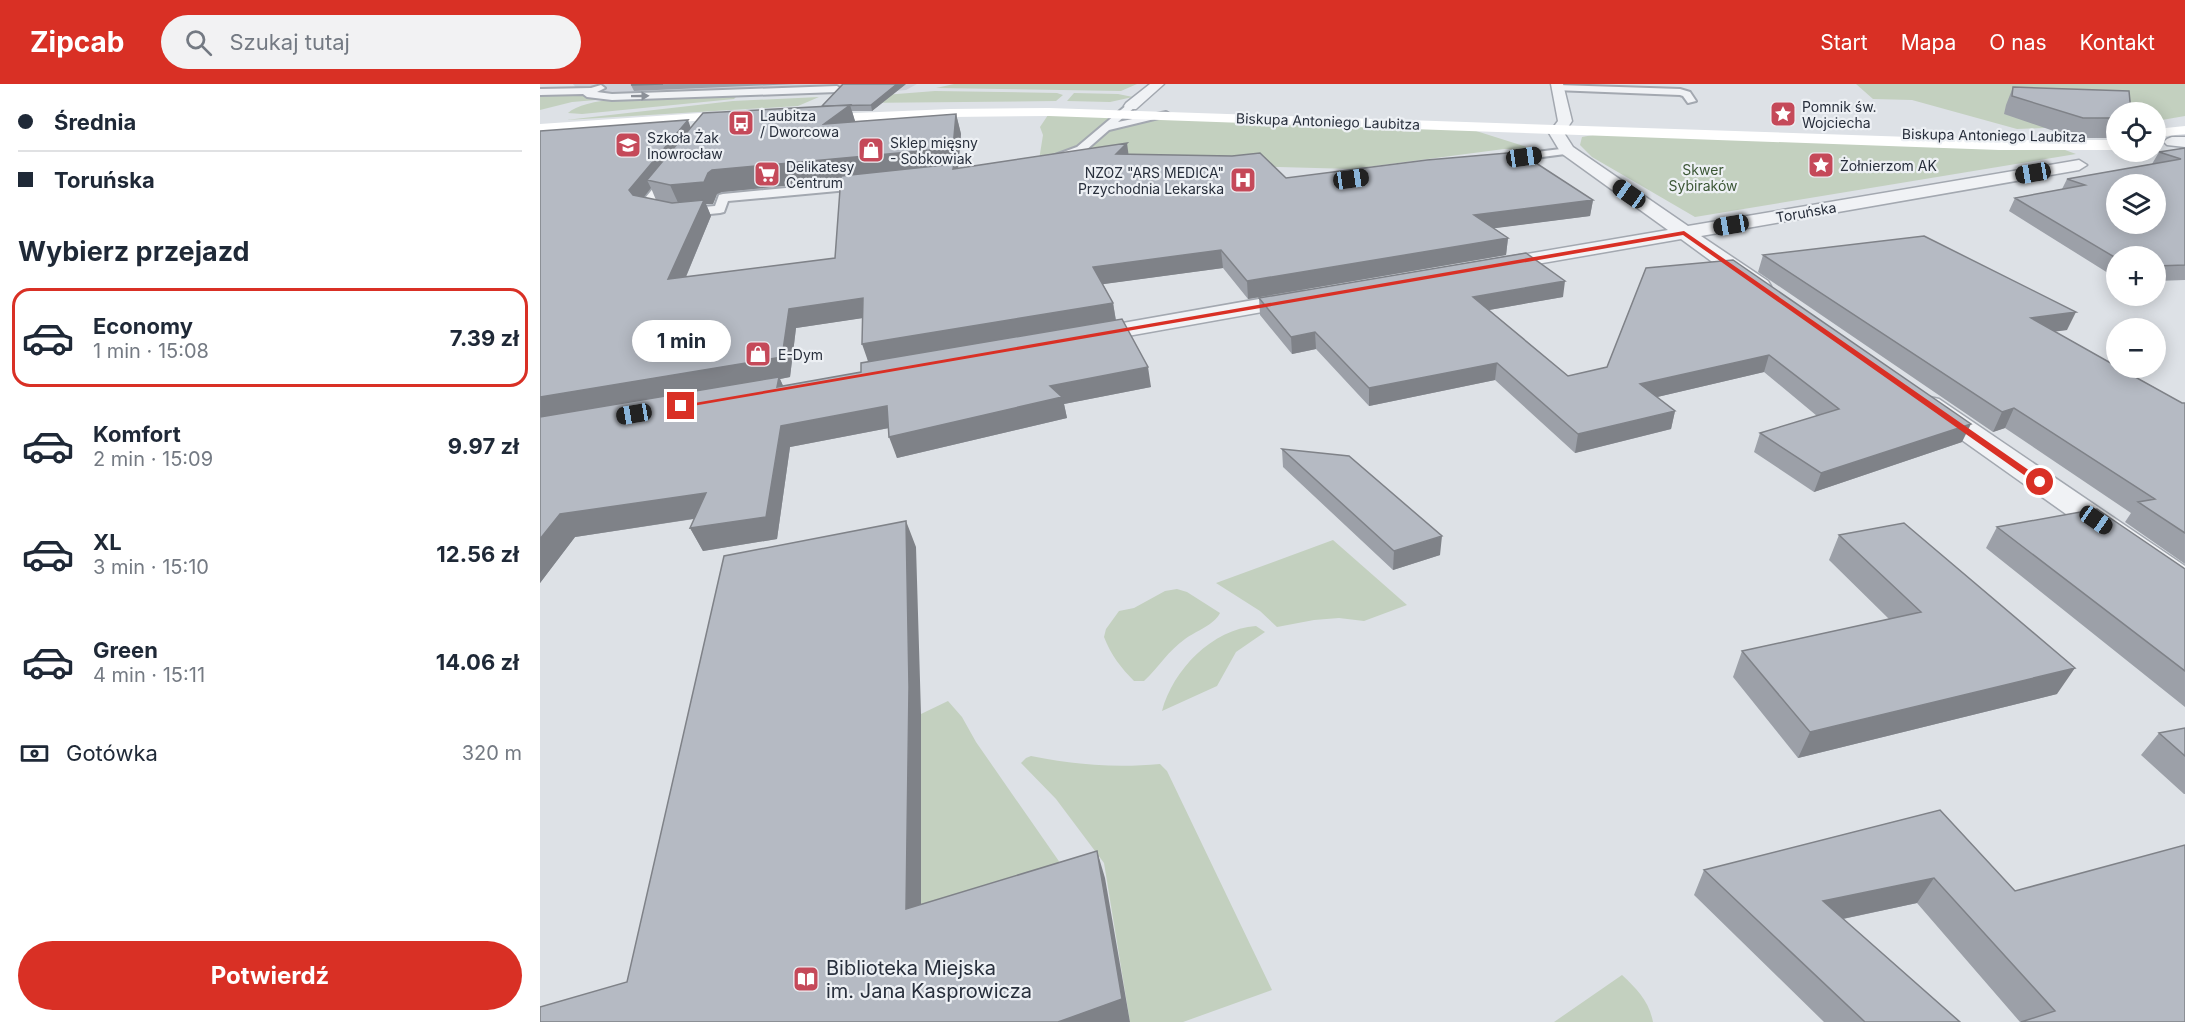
<!DOCTYPE html>
<html lang="pl">
<meta charset="utf-8">
<style>
:root{--surface:#fff;--page:#f2f2f3;--text:#1f2937;--muted:#747a83;--line:#e0e1e3;--accent:#d93025}
body{margin:0;font-family:Inter,sans-serif;background:var(--page);color:var(--text);height:100vh;display:flex;flex-direction:column;font-size:22px;white-space:nowrap}
*{box-sizing:border-box;margin:0}
p{font-size:20px;color:var(--muted)}
.icon{flex:none;width:33px;height:33px;fill:none;stroke:currentColor;stroke-width:2;stroke-linecap:round;stroke-linejoin:round}
.map{position:relative;flex:1;overflow:hidden}
.drawer{display:flex;flex-direction:column;background:var(--surface);width:540px}
.drawer>*{flex:none}
.guide{display:grid;align-content:center;height:132px;padding:0 18px;background:var(--surface)}
.buttons{position:absolute;left:1566px;top:18px;display:grid;gap:12px}
.buttons a{display:grid;place-items:center;width:60px;height:60px;border-radius:50%;background:var(--surface);box-shadow:0 3px 15px #0003;font-size:30px}
.end{position:absolute;width:27px;height:27px;margin:-14px;border:8px solid #d93025;background:#fff;box-shadow:0 0 0 3px #fff}
.from{border-radius:50%}
.bubble{position:absolute;height:42px;border-radius:21px;background:var(--surface);box-shadow:0 3px 15px #0003;font-size:20px;font-weight:700;line-height:42px;text-align:center}
.car{position:absolute;width:18px;height:36px;margin:-18px -9px;border-radius:8px;box-shadow:0 0 4px 2px #0007;background:linear-gradient(#222 24%,#8ab4d8 0 40%,#222 0 76%,#8ab4d8 0 86%,#222 0)}
.guide b{display:flex;align-items:center;gap:21px;height:57px;font-size:22px}
.guide b+b{border-top:2px solid var(--line)}
.guide i{width:15px;height:15px;background:var(--text)}
ul{padding:0;list-style:none}
li{display:flex;align-items:center;gap:18px;height:99px;margin:0 12px 9px;padding:0 6px;border:3px solid transparent;border-radius:18px}
li div{flex:1}
li b{display:block;font-size:22px}
li em{font-style:normal;font-weight:700}
li.selected{border-color:var(--accent)}
li>.icon{width:54px;height:54px;stroke-width:1.5}
h2{padding:0 18px;font-size:27px;line-height:72px}
.pay{display:flex;align-items:center;gap:15px;height:66px;padding:0 18px;font-size:22px}
.pay p{margin-inline-start:auto}
.action{display:flex;gap:12px;margin-top:auto;padding:12px 18px}
.action a{flex:1;height:69px;border-radius:36px;background:var(--accent);color:#fff;font-size:24px;font-weight:700;line-height:69px;text-align:center}
header{display:flex;align-items:center;gap:36px;box-sizing:border-box;height:84px;padding:0 30px;background:var(--accent);color:#fff}
header strong{font-size:28px}
nav{display:flex;gap:33px;margin-inline-start:auto;font-size:21px}
.search{width:420px;height:54px;background:var(--page);display:flex;align-items:center;gap:15px;box-sizing:border-box;padding:0 21px;border-radius:33px;color:var(--muted);font-size:22px}
main{display:flex;flex:1;min-height:0}
.map>svg:first-child{display:block}
</style>
<header>
<strong>Zipcab</strong>
<div class="search"><svg class="icon" aria-label="search" viewBox="0 0 24 24"><circle cx="10" cy="10" r="6"/><path d="M15 15l6 6"/></svg>Szukaj tutaj</div>
<nav><a>Start</a><a>Mapa</a><a>O nas</a><a>Kontakt</a></nav>
</header>
<main>
<section class="drawer">
<div class="guide">
<b><i class="from"></i>Średnia</b>
<b><i></i>Toruńska</b>
</div>
<h2>Wybierz przejazd</h2>
<ul>
<li class="selected"><svg class="icon" aria-label="car" viewBox="0 0 24 24"><path d="M5 17H2v-5l4-1 3-4h7l3 4 3 1v5h-3M9 17h6M6 11h13"/><circle cx="7" cy="17" r="2"/><circle cx="17" cy="17" r="2"/></svg><div><b>Economy</b><p>1 min · 15:08</p></div><em>7.39 zł</em></li>
<li><svg class="icon" aria-label="car" viewBox="0 0 24 24"><path d="M5 17H2v-5l4-1 3-4h7l3 4 3 1v5h-3M9 17h6M6 11h13"/><circle cx="7" cy="17" r="2"/><circle cx="17" cy="17" r="2"/></svg><div><b>Komfort</b><p>2 min · 15:09</p></div><em>9.97 zł</em></li>
<li><svg class="icon" aria-label="car" viewBox="0 0 24 24"><path d="M5 17H2v-5l4-1 3-4h7l3 4 3 1v5h-3M9 17h6M6 11h13"/><circle cx="7" cy="17" r="2"/><circle cx="17" cy="17" r="2"/></svg><div><b>XL</b><p>3 min · 15:10</p></div><em>12.56 zł</em></li>
<li><svg class="icon" aria-label="car" viewBox="0 0 24 24"><path d="M5 17H2v-5l4-1 3-4h7l3 4 3 1v5h-3M9 17h6M6 11h13"/><circle cx="7" cy="17" r="2"/><circle cx="17" cy="17" r="2"/></svg><div><b>Green</b><p>4 min · 15:11</p></div><em>14.06 zł</em></li>
</ul>
<div class="pay"><svg class="icon" aria-label="cash" viewBox="0 0 24 24"><path d="M3 7h18v10H3z"/><circle cx="12" cy="12" r="2"/></svg>Gotówka<p>320 m</p></div>
<div class="action"><a>Potwierdź</a></div>
</section>
<div class="map">
<svg width="1645" height="938" viewBox="0 0 1645 938">
<rect width="100%" height="100%" fill="#dde1e6"/>
<path fill="#ccd0d8" d="M33,0h344l-11,6 -34,3 -271,6 -18,-3z"/>
<path fill="#c3d0bf" d="M414,0h183l-16,7 -185,-3z
M1316,0h329v32l-29,5v-9h-40v13l-99,4 -105,-29 -39,-1z
M395,7l122,2 6,2 -7,6 -201,2 29,-8z
M534,9l44,1 15,3 -23,5 -43,-1z
M7,10h32l11,4 18,1 -36,3 -32,8v-13z
M197,12l-3,3 -152,15 -14,-1c24,-22 134,-16 169,-17z
M279,13l-21,9 -232,14 167,-19z
M508,31l425,15 63,20 -32,-1 -152,20 -313,-9 4,-25 -3,-8z
M1058,50l467,16 11,4 -381,63 -103,-60 -12,-12 2,-8z
M793,456l74,65 -43,16 -25,-3 -25,2 -37,7 -17,-16 -44,-28z
M637,505l10,3 33,21c-6,12 -24,18 -35,26 -17,12 -26,28 -41,42h-10c-13,-13 -23,-26 -30,-44l2,-8 13,-18 15,-3 31,-17z
M716,542l9,6 -29,20 -19,34 -55,25c11,-41 50,-82 94,-85z
M408,617l14,16 14,25 96,138 -233,71 82,-76v-161z
M491,672c43,9 86,12 129,8l7,7 105,219 -89,32h-53l-26,-159 -48,-64 -35,-36 5,-5z
M1082,891c15,14 27,26 31,47h-99z"/>
<g fill="none" stroke-linecap="round" stroke-linejoin="round">
<g stroke="#a3a8b0" stroke-width="4">
<path id="service" d="M61,1l4,3 -8,4 15,2 225,-8 4,3 -4,3 -225,8 -25,-3 -4,-3 -43,1v-6l51,-1z
M1018,1l122,4 10,3 6,9 -8,2 -5,-7 -3,-1 -125,-5v-4z
M588,20l8,2 -18,16 48,-10 5,3 -62,15 -24,21 -40,13 -6,-3 38,-14z
M1029,64l4,1v4l-77,10 -5,-3 5,-3z
M133,84l6,3 -26,33 27,5 35,-3 4,-11 4,-1 147,-14 6,4 -6,4 -142,13 -4,11 -4,1 -40,4 -39,-8 -2,-3 2,-3 28,-34z"/>
</g>
<g stroke="#a3a8b0" stroke-width="3">
<path id="minor" d="M610,0h14l-28,25h-10l-2,-3 2,-3z
M1011,0h12l9,37 -8,12 9,14 115,79 391,-66 8,5 -8,5 -378,66 67,45 3,5 -3,5 -8,1 -8,-1 -71,-52 -190,33 -7,-2 -3,-4 3,-4 7,-2 177,-30 -107,-77 -12,-20 9,-12z
M764,207l8,2 3,5 -3,5 -229,41 -8,-2 -4,-5 4,-5 8,-2z
M1390,313l9,2 246,167v27l-12,-3 -252,-179 -4,-6 4,-6z"/>
</g>
<g stroke="#a3a8b0" stroke-width="3">
<path id="tertiary" d="M1632,53h13v10l-18,-2 -3,-3 3,-3z"/>
</g>
<use href="#service" fill="#f0f2f5" fill-rule="evenodd"/>
<use href="#minor" fill="#f0f2f5" fill-rule="evenodd"/>
<use href="#tertiary" fill="#f0f2f5" fill-rule="evenodd"/>
<path fill="#fff" fill-rule="evenodd" d="M509,24l950,32h117v10h-117l-950,-34 -99,1 -142,6 -7,-4 7,-4 142,-6z
M204,26l5,1 2,3 -2,3 -209,15v-8z
M1645,42v8l-29,3v-8z"/>
</g>
<path fill="#9ca0a8" fill-rule="evenodd" d="M94,0h161l-161,7 -3,-6z
M366,0l-34,27h-20l3,11 101,-8 5,20 -3,35 171,-15 157,24 307,22 -3,16 -96,12 14,10 -2,17 -258,44 -25,-31 -120,16 10,19 3,17 35,67 -87,17 3,14 -170,40 -8,-30 -99,19 -13,92 -74,12 -13,-23 4,-9 -119,18 -35,46v-452l151,-3 131,-21zM301,96l-6,78 -149,19 25,-61 -5,-12h7l4,-10 5,-2zM111,104l5,12 -12,-3zM322,234l6,44 -7,10 -78,14 -3,-7 10,-2 6,-49z
M1473,3l103,25v26h-42l-70,-24 2,-9z
M1645,64v132l-29,1v-25h-40v22l-107,-67 6,-13 47,-9 5,-10 85,-15 7,-12z
M1576,66v2h10l-2,3 -8,-3z
M1223,171l304,75 -13,1 128,72h3v161l-60,-42 6,-9 -126,-85 -12,4 -235,-160z
M1106,184l316,174 -148,50 -60,-40 6,-19 57,-17 -53,-44 -107,25 18,14 -4,18 -96,24 -80,-73 -126,26 -53,-57 -24,5 -32,-39 -1,-17 304,-1 -74,13 79,66 39,-9z
M742,365l158,106 -47,15 -110,-103z
M1457,443l188,42v138l-199,-159z
M1299,451l218,159 -259,64 -65,-81 9,-26 147,-32 -60,-59z
M1645,644v66h-1l-43,-39 18,-22z
M1400,726l75,81 170,131h-165l-103,-119 -74,16 117,103h-136l-130,-127 10,-25z"/>
<path fill="#7f8288" d="M357,0h9l-34,27 -1,-6z
M310,21l6,19h-32z
M416,30l5,20 -3,35 -236,23 -5,2 -4,10h-7l5,12 -34,82 -9,-19 12,-72 -10,-22 38,-12 4,-3z
M148,36l5,14 -46,46 4,8 -14,18 -8,-16z
M587,59l2,15 -13,-4z
M1053,116l-3,16 -117,15 1,-16z
M968,154l-2,17 -258,44 -1,-18z
M681,166l2,18 -126,17 -4,-18z
M1025,197l-2,16 -91,16 1,-16z
M323,214l7,19 -74,11 -6,49 -10,2 8,18 -248,23v-23l249,-88z
M573,219l3,19 -247,42 -7,-20z
M1536,228l-9,18 -45,6 9,-18z
M775,248l1,17 -24,5 -1,-17z
M1229,271l-5,17 -128,30 4,-18z
M957,279l-2,17 -126,26v-18z
M608,283l3,20 -87,17 3,14 -170,40 -8,-21 161,-51z
M347,322l7,21 -104,20 -13,92 -74,12 -13,-23 91,-102z
M1474,324l-9,20 -12,4 9,-20z
M1135,327l-4,18 -96,24 3,-19z
M1431,340l-9,18 -148,50 7,-19z
M166,409l12,22 -143,22 -35,46v-44l20,-25z
M366,437l10,26 5,167v221l-15,-26z
M902,452l-2,19 -47,15 1,-19z
M1535,584l-18,26 -259,64 12,-26z
M557,767l8,27 25,144h-72z
M1394,794l-17,25 -108,23 14,-25z"/>
<path fill="#b5bac3" stroke="#7f8288" stroke-width="1.5" fill-rule="evenodd" d="M94,0h29l-32,1z
M303,0h54l-26,21 -49,1z
M1473,3l116,4 2,21h-15v6h-33l-71,-22z
M310,21l-26,19 132,-10 -3,34 -241,22 -4,3 -4,9 -34,3 -23,-5 56,-67z
M148,36l-59,70 4,5 39,8 32,-3 -36,79 167,-21 6,-82 113,-12 -1,5 174,-26 -11,11 116,2 28,-3 26,25 141,-18 92,-8 74,48 -119,15 34,23 -261,43 -26,-31 -128,17 20,36 -251,41 1,-46 -74,11 -7,48 -242,40v-266z
M1645,64v117l-29,1v-10h-40v2l-101,-60 70,-13 -18,-6 114,-20 -22,-7zM1576,100h40v40h-40z
M1384,152l152,76 -45,6 85,48v2h3l63,35h3v130l-47,-31 17,-3 -141,-91 -12,4 -239,-157z
M986,169l39,28 -92,16 95,79 39,-9 39,-99 87,-8 238,164 -150,49 -61,-40 79,-24 -70,-54 -129,29 35,27 -97,23 -81,-71 -128,25 -54,-56 -24,5 -32,-39z
M582,235l26,48 -98,19 12,11 -173,40 -2,-31 -106,20 -15,91 -76,11 16,-35 -146,21 -20,25v-122l239,-40 -2,10 84,-15v-9z
M742,365l67,7 93,80 -48,15z
M1557,425l88,60v102l-188,-144z
M366,437l3,166 -3,222 191,-58 25,148 -64,23h-518v-15l87,-25 97,-426z
M1364,439l171,145 -265,64 -68,-81 179,-39 -82,-77z
M1645,644v28l-26,-23z
M1400,726l75,81 170,-46v177h-164l34,-11 -121,-133 -111,23 137,121h-95l-161,-152z"/>
<defs><path id="oneway-solid" d="M-6-.8H1V-3.2L6.5 0L1 3.2V.8H-6Z" transform="scale(1.5)"/></defs>
<use fill="#8c9098" href="#oneway-solid" transform="translate(100 12) rotate(-1)"/>
<path fill="#d93025" d="M1144,147l359,249v4h-6l-354,-249 -1002,173 -4,-2z"/>
<defs>
<g id="sight-square" transform="scale(1.35)"><rect x="-9" y="-9" width="18" height="18" rx="4" fill="#c54959" stroke="#edf0f4"/><path d="M0-6L1.8-2.2L6-1.7L2.9 1.2L3.7 5.4L0 3.3L-3.7 5.4L-2.9 1.2L-6-1.7L-1.8-2.2Z" fill="#fff"/></g>
<g id="bus-square" transform="scale(1.35)"><rect x="-9" y="-9" width="18" height="18" rx="4" fill="#c54959" stroke="#edf0f4"/><path d="M-5-6H5V4H4V6H2V4H-2V6H-4V4H-5ZM-3.5-4V0h7V-4ZM-3.5 1.2v1.5H-2V1.2ZM2 1.2v1.5H3.5V1.2Z" fill="#fff"/></g>
<g id="school-square" transform="scale(1.35)"><rect x="-9" y="-9" width="18" height="18" rx="4" fill="#c54959" stroke="#edf0f4"/><path d="M0-5L7-2L0 1L-7-2ZM-4 1L0 2.5L4 1V4Q0 6-4 4Z" fill="#fff"/></g>
<g id="shop-square" transform="scale(1.35)"><rect x="-9" y="-9" width="18" height="18" rx="4" fill="#c54959" stroke="#edf0f4"/><path d="M-5-2.5h2.3a2.7 3.5 0 0 1 5.4 0H5L5.5 6h-11ZM-1.5-2.5h3a1.5 2.3 0 0 0-3 0Z" fill="#fff"/></g>
<g id="supermarket-square" transform="scale(1.35)"><rect x="-9" y="-9" width="18" height="18" rx="4" fill="#c54959" stroke="#edf0f4"/><path d="M-6-5.5h2.5l.6 2H6L4.5 2H-2.5L-4.4-4H-6ZM-1.5 3.2a1.3 1.3 0 1 0 .1 0ZM3 3.2a1.3 1.3 0 1 0 .1 0Z" fill="#fff"/></g>
<g id="hospital-square" transform="scale(1.35)"><rect x="-9" y="-9" width="18" height="18" rx="4" fill="#c54959" stroke="#edf0f4"/><path d="M-5-5h3v3.5h4V-5h3V5h-3V1.5h-4V5h-3Z" fill="#fff"/></g>
<g id="library-square" transform="scale(1.35)"><rect x="-9" y="-9" width="18" height="18" rx="4" fill="#c54959" stroke="#edf0f4"/><path d="M-6-4Q-3-5.5-.7-3.5V5Q-3 3-6 4ZM6-4Q3-5.5 .7-3.5V5Q3 3 6 4Z" fill="#fff"/></g>
</defs>
<g fill-rule="evenodd">
<use href="#sight-square" x="1243" y="30"/>
<use href="#bus-square" x="201" y="39"/>
<use href="#school-square" x="88" y="61"/>
<use href="#shop-square" x="331" y="66"/>
<use href="#sight-square" x="1281" y="81"/>
<use href="#supermarket-square" x="227" y="90"/>
<use href="#hospital-square" x="703" y="96"/>
<use href="#shop-square" x="218" y="270"/>
<use href="#library-square" x="266" y="895"/>
</g>
<g text-anchor="middle" dominant-baseline="central" stroke-width="4.5" stroke-linejoin="round" paint-order="stroke">
<g font-size="14" fill="#282f3c" stroke="#edf0f4" text-anchor="start">
<text x="1262" y="22">Pomnik św.<tspan x="1262" dy="16">Wojciecha</tspan></text>
<text x="220" y="31">Laubitza<tspan x="220" dy="16">/ Dworcowa</tspan></text>
<text x="107" y="53">Szkoła Żak<tspan x="107" dy="16">Inowrocław</tspan></text>
<text x="350" y="58">Sklep mięsny<tspan x="350" dy="16">- Sobkowiak</tspan></text>
<text x="1300" y="81">Żołnierzom AK</text>
<text x="246" y="82">Delikatesy<tspan x="246" dy="16">Centrum</tspan></text>
<text x="684" y="88" text-anchor="end">NZOZ "ARS MEDICA"<tspan x="684" dy="16">Przychodnia Lekarska</tspan></text>
<text x="238" y="270">E-Dym</text>
</g>
<g font-size="14" fill="#282f3c" stroke="#edf0f4">
<text transform="translate(788 37) rotate(2)">Biskupa Antoniego Laubitza</text>
<text transform="translate(1454 51) rotate(1)">Biskupa Antoniego Laubitza</text>
<text transform="translate(1266 128) rotate(-10)">Toruńska</text>
</g>
<g font-size="14" fill="#3c5736" stroke="#edf0f4">
<text x="1163" y="85">Skwer<tspan x="1163" dy="16">Sybiraków</tspan></text>
</g>
<g font-size="20" fill="#282f3c" stroke="#edf0f4" text-anchor="start">
<text x="286" y="884">Biblioteka Miejska<tspan x="286" dy="23">im. Jana Kasprowicza</tspan></text>
</g>
</g>
</svg>
<div class="buttons">
<a><svg class="icon" aria-label="locate" viewBox="0 0 24 24"><circle cx="12" cy="12" r="6"/><path d="M12 2v4M12 18v4M2 12h4M18 12h4"/></svg></a>
<a><svg class="icon" aria-label="layers" viewBox="0 0 24 24"><path d="M12 4l9 5-9 5-9-5zM3 14l9 5 9-5"/></svg></a>
<a>+</a>
<a>−</a>
</div>
<i class="end from" style="left:1500px;top:398px"></i>
<i class="end" style="left:141px;top:322px"></i>
<div class="bubble" style="left:92px;top:236px;width:99px">1 min</div>
<i class="car" style="left:984px;top:73px;rotate:82deg"></i>
<i class="car" style="left:1493px;top:89px;rotate:260deg"></i>
<i class="car" style="left:811px;top:95px;rotate:82deg"></i>
<i class="car" style="left:1089px;top:110px;rotate:305deg"></i>
<i class="car" style="left:1191px;top:141px;rotate:260deg"></i>
<i class="car" style="left:94px;top:330px;rotate:260deg"></i>
<i class="car" style="left:1556px;top:436px;rotate:125deg"></i>
</div>
</main>
